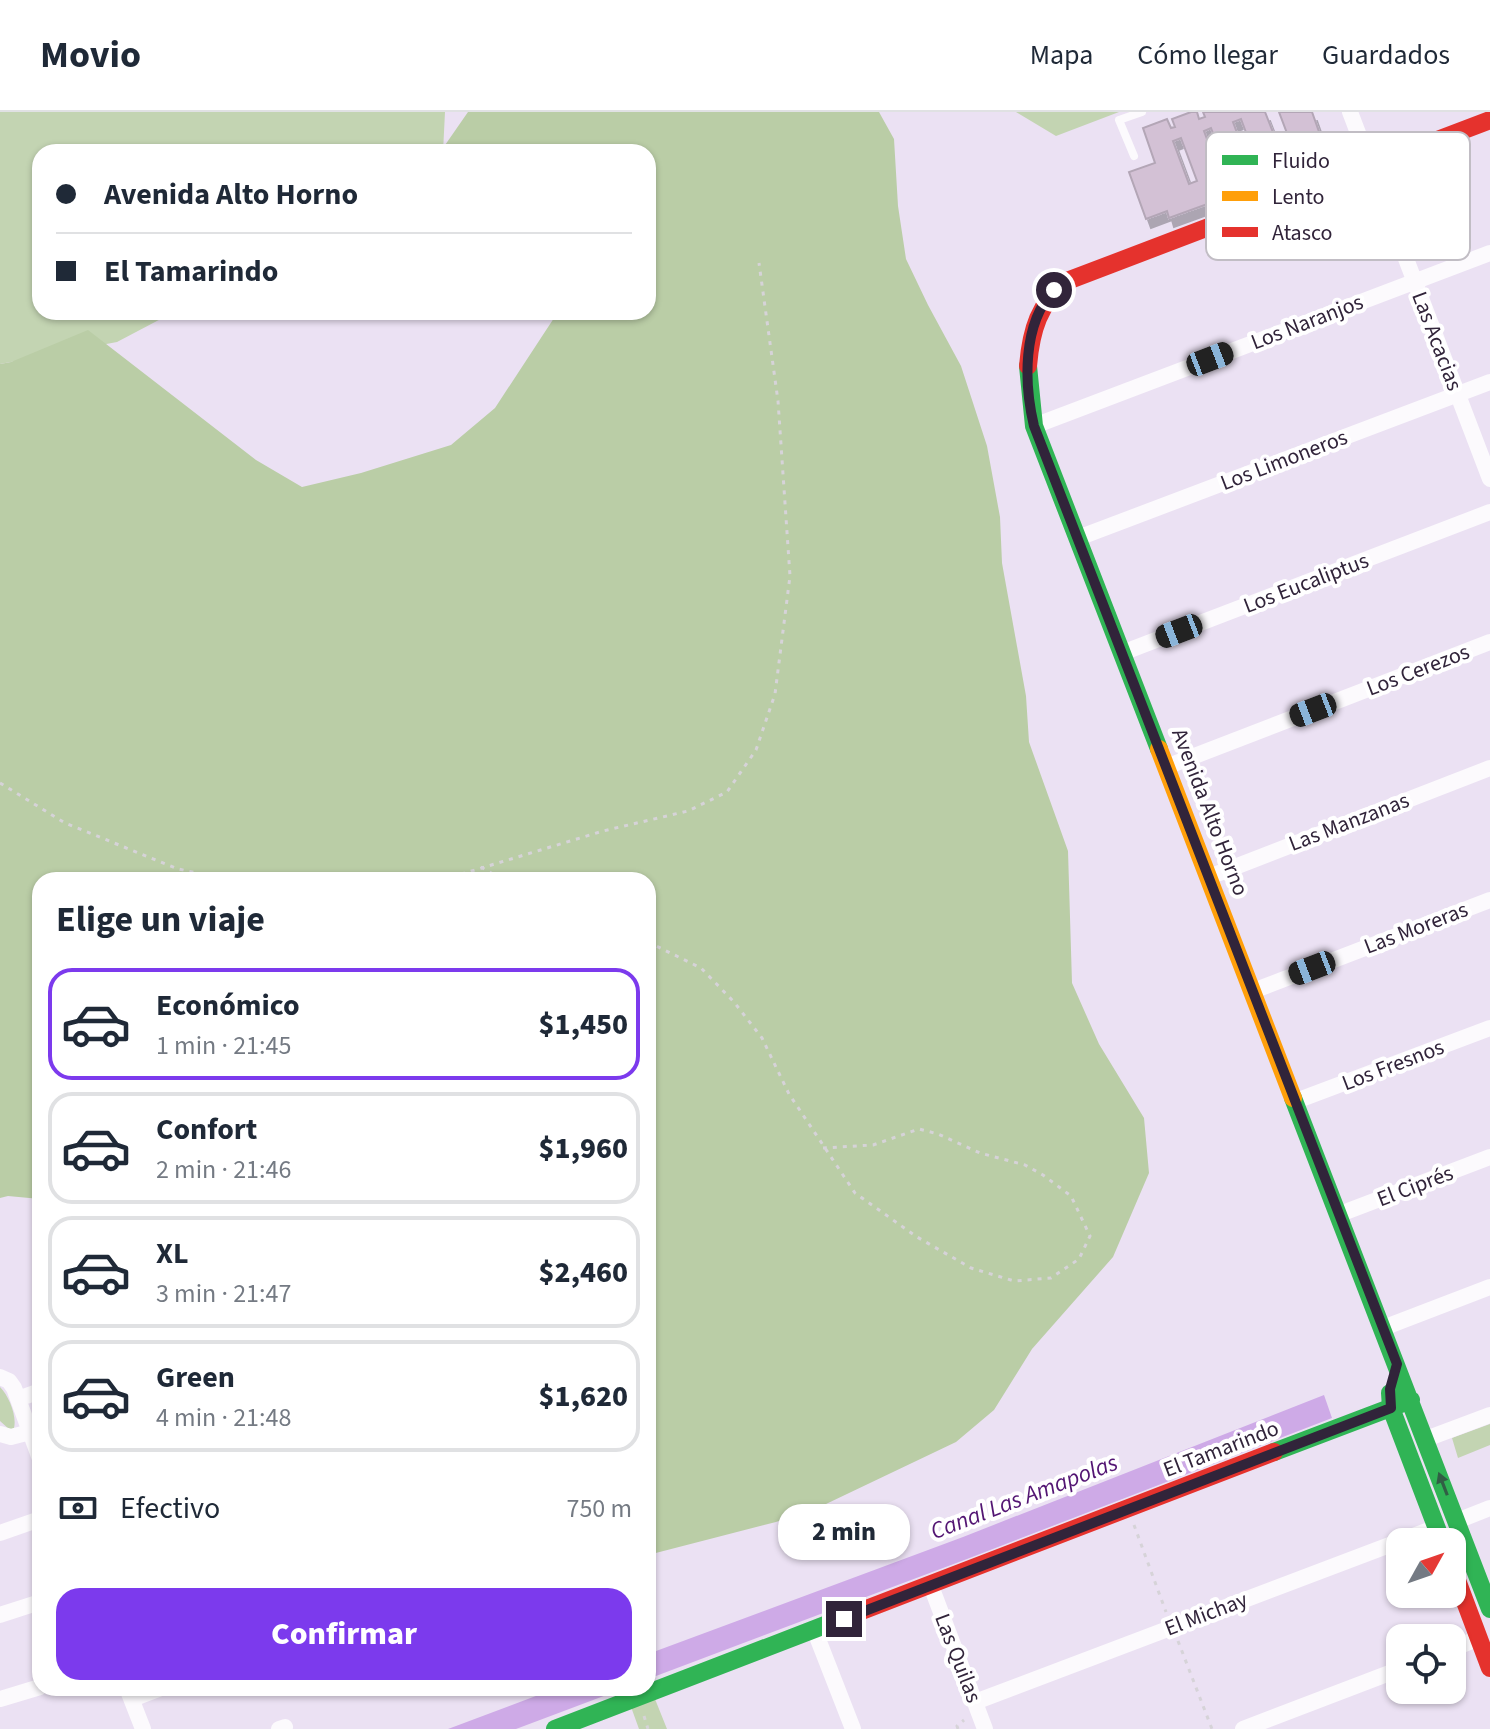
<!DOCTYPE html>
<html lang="es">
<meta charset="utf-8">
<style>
:root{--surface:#fff;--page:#f2f2f3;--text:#1f2937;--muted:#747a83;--line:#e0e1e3;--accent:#7c3aed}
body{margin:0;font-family:"Source Sans 3",sans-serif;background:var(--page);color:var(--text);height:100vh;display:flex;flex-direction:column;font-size:30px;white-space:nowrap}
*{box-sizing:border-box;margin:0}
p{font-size:26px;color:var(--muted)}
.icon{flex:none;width:44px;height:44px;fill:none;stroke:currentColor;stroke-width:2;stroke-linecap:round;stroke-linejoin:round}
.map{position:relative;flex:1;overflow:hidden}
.sheet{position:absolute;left:32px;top:760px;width:624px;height:824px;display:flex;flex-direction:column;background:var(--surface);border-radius:24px;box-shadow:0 2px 6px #0004}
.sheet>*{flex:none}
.hud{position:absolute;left:32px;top:32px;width:624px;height:176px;border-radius:24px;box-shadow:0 2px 6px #0004;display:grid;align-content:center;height:176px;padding:0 24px;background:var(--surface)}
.needle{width:52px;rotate:50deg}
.fabs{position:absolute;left:1386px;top:1416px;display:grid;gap:16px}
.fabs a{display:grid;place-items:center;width:80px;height:80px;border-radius:16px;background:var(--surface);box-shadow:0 2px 6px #0004;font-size:40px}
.end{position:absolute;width:36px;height:36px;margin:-18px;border:10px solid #31243a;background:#fff;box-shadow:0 0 0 4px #fff}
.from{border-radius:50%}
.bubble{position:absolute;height:56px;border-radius:24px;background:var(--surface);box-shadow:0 2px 6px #0004;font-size:26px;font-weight:800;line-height:56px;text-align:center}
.car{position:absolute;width:24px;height:48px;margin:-24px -12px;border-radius:10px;box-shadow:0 0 6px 2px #0007;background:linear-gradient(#222 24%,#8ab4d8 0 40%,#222 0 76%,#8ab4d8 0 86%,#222 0)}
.hud b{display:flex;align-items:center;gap:28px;height:76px;font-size:30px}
.hud b+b{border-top:2px solid var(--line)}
.hud i{width:20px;height:20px;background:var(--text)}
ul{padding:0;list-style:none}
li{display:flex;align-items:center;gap:24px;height:112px;margin:0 16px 12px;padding:0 8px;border:4px solid var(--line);border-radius:24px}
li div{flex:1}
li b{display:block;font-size:30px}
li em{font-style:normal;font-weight:800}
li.on{border-color:var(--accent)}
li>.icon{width:72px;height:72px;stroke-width:1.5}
h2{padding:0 24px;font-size:36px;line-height:96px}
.pay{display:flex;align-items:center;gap:20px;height:88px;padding:0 24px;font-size:30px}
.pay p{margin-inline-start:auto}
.cta{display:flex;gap:16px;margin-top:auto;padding:16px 24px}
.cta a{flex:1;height:92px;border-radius:24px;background:var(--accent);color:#fff;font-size:32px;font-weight:800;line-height:92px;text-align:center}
header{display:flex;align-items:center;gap:48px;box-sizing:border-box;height:112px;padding:0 40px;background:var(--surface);border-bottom:2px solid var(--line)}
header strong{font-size:38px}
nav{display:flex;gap:44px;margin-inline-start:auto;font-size:28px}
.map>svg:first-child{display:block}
</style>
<header>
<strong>Movio</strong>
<nav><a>Mapa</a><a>Cómo llegar</a><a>Guardados</a></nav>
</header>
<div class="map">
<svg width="1490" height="1617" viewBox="0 0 1490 1617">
<defs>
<filter id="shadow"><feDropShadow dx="5" dy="9" stdDeviation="0" flood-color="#0004"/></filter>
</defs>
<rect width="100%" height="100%" fill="#ebe1f3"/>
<path fill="#c3d4b2" d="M0,0h445l-2,40h-403v160h134l-57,30 -117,22z
M1016,0h103l-63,24z
M0,1275c9,9 17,29 14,41l-4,2 -10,-9z
M1490,1312v21l-32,13 -6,-20z
M649,1572l18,45h-28l-13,-36z"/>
<path fill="#bacda6" d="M468,0h411l15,27 4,67 8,53 22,46 33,61 26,80 13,71 2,46 24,133 3,46 39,109 4,132 27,61 45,74 5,55 -36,84 -81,92 -38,61 -38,32 -130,62 -50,18 -128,33v-675h-608v319l-32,-3 -8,2v-834l11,-2 77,-32 168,130 46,27 59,-14 90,-28 44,-37 59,-90 -7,-6h101v-160h-205v-4z"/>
<path fill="#ceaae7" d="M1324,1283l8,23 -365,141 -319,120v-25l315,-117z
M557,1576h68l-109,41h-68z"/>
<path fill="#d3c1d5" stroke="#b3a6b6" stroke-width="2" fill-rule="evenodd" filter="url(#shadow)" d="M1191,0h6l2,7 6,-2 -2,-5h62l11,28 12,-4 -9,-24h33l17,48 -160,58 -2,-7 -21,8 -17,-47 26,-9 -12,-35 24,-9 4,9 4,-1 -3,-8zM1241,7l16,43 -8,3 -16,-43zM1211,16l17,43 -8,3 -16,-43zM1181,26l16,43 -8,3 -16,-43z"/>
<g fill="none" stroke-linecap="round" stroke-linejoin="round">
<path stroke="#d6d3d8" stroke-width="3" stroke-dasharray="4 6" stroke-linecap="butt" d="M0,671l65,40 113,46 53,11
M481,755l22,13
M442,768l161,-49 85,-20 39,-19 29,-42 19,-56 15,-118 -12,-175 -19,-138
M648,830l53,26 33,34 28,36 27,56 66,99 62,44 54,31 43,13 37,-3 28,-19 11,-23 -19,-40 -28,-21 -18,-10 -45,-12 -42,-19 -19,-5 -46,16 -50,3
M1134,1413l32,87
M1178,1529l34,88
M644,1604l4,13
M958,1617l-1,-3 7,-6"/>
<path stroke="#fcfafd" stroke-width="8" d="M1134,44l-15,-36 23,-8"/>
<path stroke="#fcfafd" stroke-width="16" d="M1350,0l140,367
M1034,314l456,-173
M1078,426l412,-156
M1122,541l368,-141
M1166,655l324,-125
M1209,765l281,-109
M1253,879l237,-91
M1296,989l194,-73
M1340,1102l150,-57
M1383,1216l107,-41
M0,1265l9,4 5,7 26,71
M18,1287l22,-8
M0,1322l11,3 19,-5
M1426,1327l64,-24
M1457,1409l33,-13
M0,1421l40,-14
M931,1474l54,143
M0,1503l40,-13
M814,1517l39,100
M1452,1537l27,-11
M127,1576l16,41
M0,1587l40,-12
M132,1587l29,-11
M975,1590l462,-175
M279,1617l6,-2
M1243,1617l157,-60"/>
<path stroke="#30b455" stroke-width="18" d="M1028,254l6,60 125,323
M1293,986l197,511
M1390,1281l1,15 51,134
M1274,1340l137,-52
M555,1617l283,-109"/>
<path stroke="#ff9f0a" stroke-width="18" d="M1159,637l134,349"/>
<path stroke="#e5322d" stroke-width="18" d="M1028,254c3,-36 11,-63 39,-85l423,-161
M1452,1455l38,101
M838,1508l436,-168"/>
</g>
<defs><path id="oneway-solid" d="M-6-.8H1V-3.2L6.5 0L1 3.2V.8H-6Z" transform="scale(2)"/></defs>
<use fill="#315e45" href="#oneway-solid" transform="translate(1443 1372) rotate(-111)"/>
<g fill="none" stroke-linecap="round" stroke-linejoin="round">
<path stroke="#31243a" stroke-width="10" d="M844,1507l547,-211 -1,-19 7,-25 -363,-938c-10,-42 -12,-102 20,-136"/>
</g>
<g text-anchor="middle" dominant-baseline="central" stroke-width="8" stroke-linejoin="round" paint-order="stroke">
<g font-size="22" fill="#31243a" stroke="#fff">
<text transform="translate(1307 210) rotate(-21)">Los Naranjos</text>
<text transform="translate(1437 229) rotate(69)">Las Acacias</text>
<text transform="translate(1284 348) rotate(-21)">Los Limoneros</text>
<text transform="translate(1306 471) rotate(-21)">Los Eucaliptus</text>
<text transform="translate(1418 558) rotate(-21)">Los Cerezos</text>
<text transform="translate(1210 700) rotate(69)">Avenida Alto Horno</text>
<text transform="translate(1349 710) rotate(-21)">Las Manzanas</text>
<text transform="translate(1416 816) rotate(-21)">Las Moreras</text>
<text transform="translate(1393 953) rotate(-21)">Los Fresnos</text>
<text transform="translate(1415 1074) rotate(-21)">El Ciprés</text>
<text transform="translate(1221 1337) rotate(-21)">El Tamarindo</text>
<text transform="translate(1206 1502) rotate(-21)">El Michay</text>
<text transform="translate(958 1546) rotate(69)">Las Quilas</text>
</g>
<g font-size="24" font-style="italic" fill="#531573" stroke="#fff">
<text transform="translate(1024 1385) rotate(-21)">Canal Las Amapolas</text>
</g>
</g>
<rect x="1206" y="20" width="264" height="128" rx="12" fill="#fff" stroke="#c1bdc4" stroke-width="2"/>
<rect x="1222" y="43" width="36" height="10" fill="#30b455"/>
<rect x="1222" y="79" width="36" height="10" fill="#ff9f0a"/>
<rect x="1222" y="115" width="36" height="10" fill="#e5322d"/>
<g font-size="22" fill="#31243a">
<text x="1272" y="56">Fluido</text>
<text x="1272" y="92">Lento</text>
<text x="1272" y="128">Atasco</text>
</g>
</svg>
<div class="fabs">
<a><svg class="needle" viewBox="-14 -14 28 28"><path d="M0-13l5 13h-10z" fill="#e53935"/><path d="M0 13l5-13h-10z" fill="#747a83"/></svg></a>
<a><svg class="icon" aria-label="locate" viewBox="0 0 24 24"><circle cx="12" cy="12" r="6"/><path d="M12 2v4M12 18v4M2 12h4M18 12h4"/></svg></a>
</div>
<i class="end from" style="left:1054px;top:178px"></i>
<i class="end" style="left:844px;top:1507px"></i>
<div class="bubble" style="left:778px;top:1392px;width:132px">2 min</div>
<i class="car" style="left:1210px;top:247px;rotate:69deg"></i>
<i class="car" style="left:1179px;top:519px;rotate:249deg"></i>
<i class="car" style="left:1313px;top:598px;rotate:249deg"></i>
<i class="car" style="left:1312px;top:856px;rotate:249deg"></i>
<div class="hud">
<b><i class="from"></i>Avenida Alto Horno</b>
<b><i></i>El Tamarindo</b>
</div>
<section class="sheet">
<h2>Elige un viaje</h2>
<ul>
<li class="on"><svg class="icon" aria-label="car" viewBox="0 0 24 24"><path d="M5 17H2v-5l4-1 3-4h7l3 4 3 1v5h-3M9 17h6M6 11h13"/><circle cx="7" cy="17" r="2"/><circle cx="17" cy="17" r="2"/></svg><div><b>Económico</b><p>1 min · 21:45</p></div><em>$1,450</em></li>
<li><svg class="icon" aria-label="car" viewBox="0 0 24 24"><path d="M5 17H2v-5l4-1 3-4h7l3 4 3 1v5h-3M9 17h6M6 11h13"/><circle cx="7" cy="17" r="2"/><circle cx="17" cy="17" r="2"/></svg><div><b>Confort</b><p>2 min · 21:46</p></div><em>$1,960</em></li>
<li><svg class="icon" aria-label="car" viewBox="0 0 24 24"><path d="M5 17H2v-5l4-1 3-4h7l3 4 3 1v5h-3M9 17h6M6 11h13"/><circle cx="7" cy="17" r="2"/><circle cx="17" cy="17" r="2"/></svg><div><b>XL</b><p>3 min · 21:47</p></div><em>$2,460</em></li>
<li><svg class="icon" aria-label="car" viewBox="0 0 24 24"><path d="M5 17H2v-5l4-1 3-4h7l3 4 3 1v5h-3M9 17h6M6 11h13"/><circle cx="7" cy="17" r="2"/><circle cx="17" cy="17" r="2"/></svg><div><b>Green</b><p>4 min · 21:48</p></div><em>$1,620</em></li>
</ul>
<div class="pay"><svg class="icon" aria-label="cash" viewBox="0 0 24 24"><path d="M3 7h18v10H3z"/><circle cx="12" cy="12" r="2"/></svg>Efectivo<p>750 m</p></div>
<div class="cta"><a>Confirmar</a></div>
</section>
</div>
